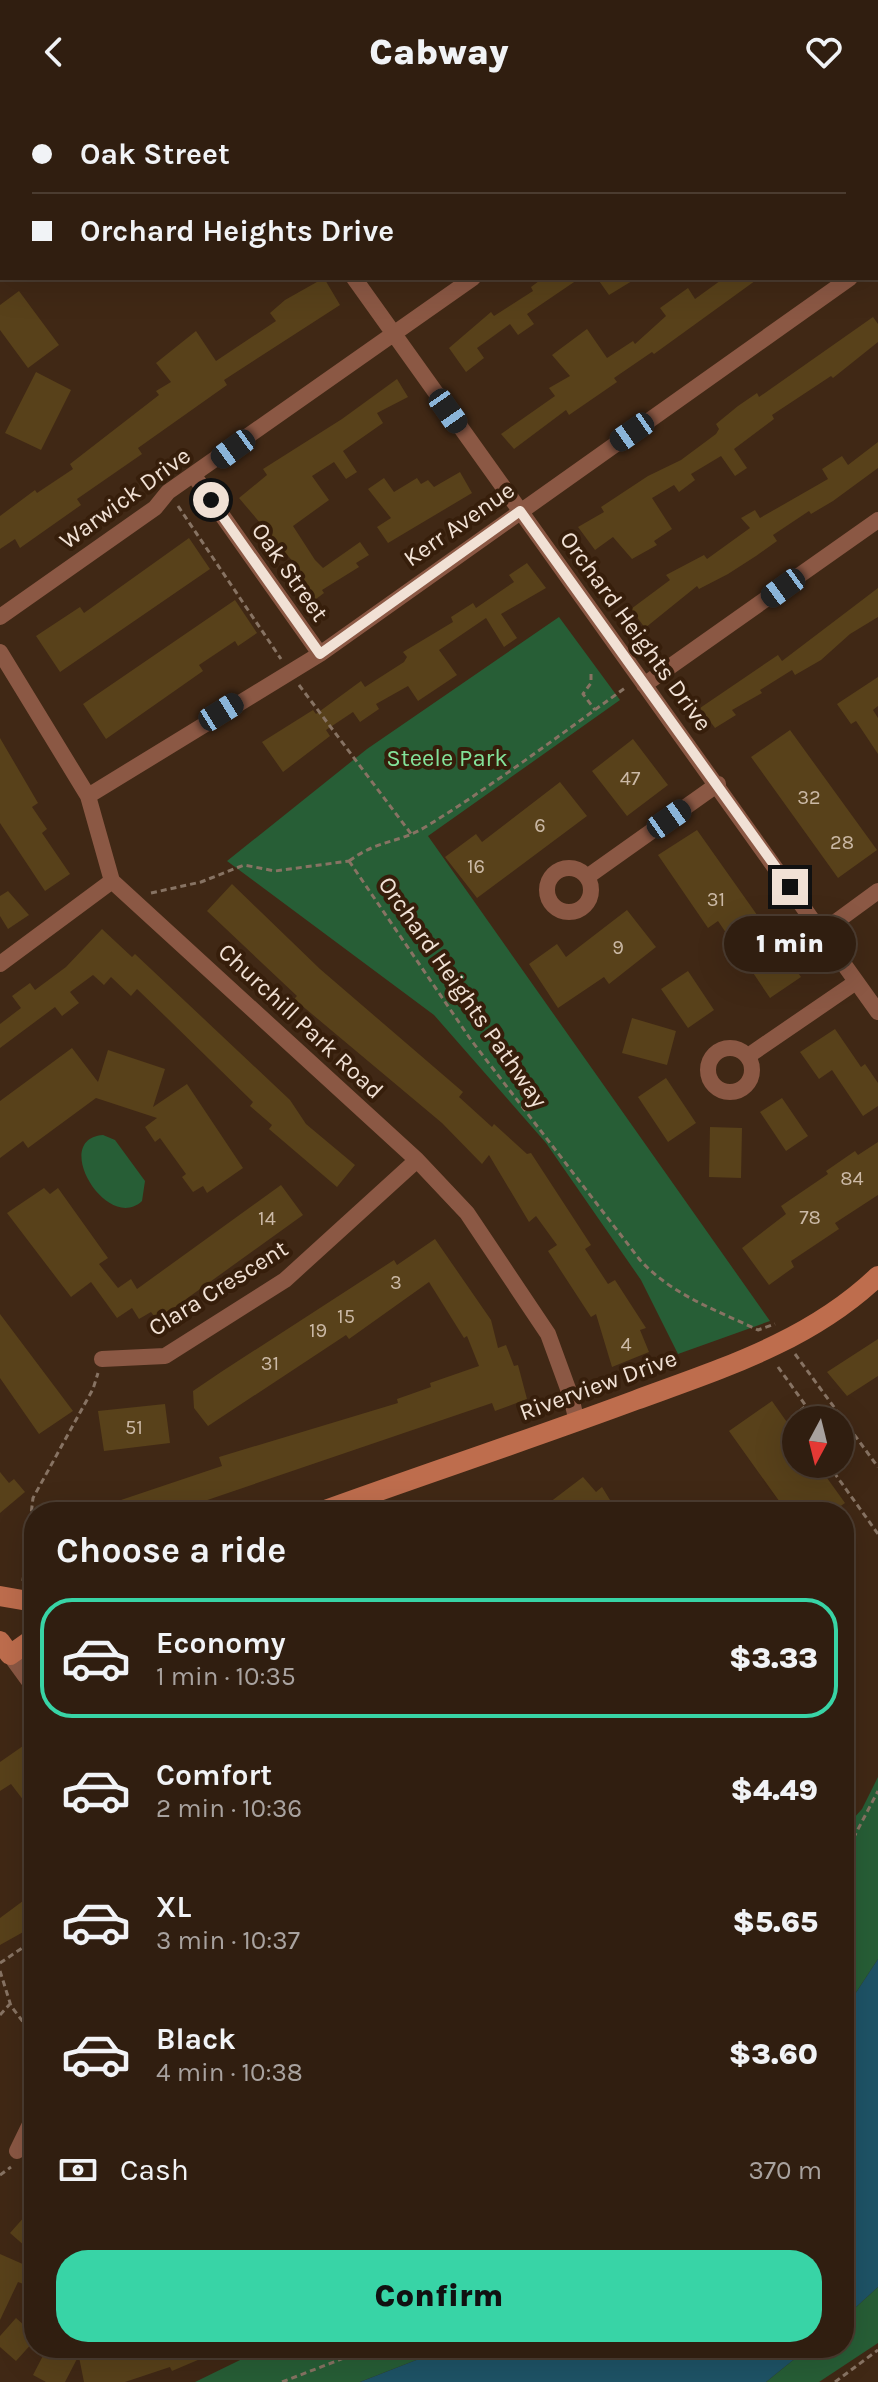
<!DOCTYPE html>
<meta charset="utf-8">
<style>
:root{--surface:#301e10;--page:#3c2b1e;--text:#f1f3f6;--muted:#a8a29f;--line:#4b3c30;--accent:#38d4a6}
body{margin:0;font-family:Karla,sans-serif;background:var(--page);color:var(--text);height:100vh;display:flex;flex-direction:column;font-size:30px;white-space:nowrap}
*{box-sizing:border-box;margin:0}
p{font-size:26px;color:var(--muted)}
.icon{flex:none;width:44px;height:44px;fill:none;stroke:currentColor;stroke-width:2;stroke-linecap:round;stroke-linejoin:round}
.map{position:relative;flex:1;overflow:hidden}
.sheet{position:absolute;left:24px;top:1398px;width:830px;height:856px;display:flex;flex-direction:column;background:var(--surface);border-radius:32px;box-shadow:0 8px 32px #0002,0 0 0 2px var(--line)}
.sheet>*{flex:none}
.banner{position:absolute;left:0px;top:0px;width:878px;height:176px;box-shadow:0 8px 32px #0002,0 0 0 2px var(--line);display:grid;align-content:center;height:176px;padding:0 32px;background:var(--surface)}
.needle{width:52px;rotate:187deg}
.tools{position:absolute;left:782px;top:1302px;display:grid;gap:16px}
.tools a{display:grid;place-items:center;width:72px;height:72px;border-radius:50%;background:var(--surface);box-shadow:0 8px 32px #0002,0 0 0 2px var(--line);font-size:40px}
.end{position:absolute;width:36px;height:36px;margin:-18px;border:10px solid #f1e1d5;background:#111;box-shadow:0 0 0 4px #111}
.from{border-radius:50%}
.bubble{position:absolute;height:56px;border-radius:28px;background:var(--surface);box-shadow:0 8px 32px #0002,0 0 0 2px var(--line);font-size:26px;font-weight:800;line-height:56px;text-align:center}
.car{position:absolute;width:24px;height:48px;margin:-24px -12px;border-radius:10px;box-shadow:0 0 6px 2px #0007;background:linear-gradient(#222 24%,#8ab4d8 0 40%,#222 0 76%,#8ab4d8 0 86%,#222 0)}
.banner b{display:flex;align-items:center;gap:28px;height:76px;font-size:30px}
.banner b+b{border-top:2px solid var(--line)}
.banner i{width:20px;height:20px;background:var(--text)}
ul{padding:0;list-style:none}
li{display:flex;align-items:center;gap:24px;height:120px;margin:0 16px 12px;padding:0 16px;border:4px solid transparent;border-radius:32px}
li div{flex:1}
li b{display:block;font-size:30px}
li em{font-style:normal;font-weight:800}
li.on{border-color:var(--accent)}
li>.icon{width:72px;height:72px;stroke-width:1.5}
h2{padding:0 32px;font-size:36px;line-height:96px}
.pay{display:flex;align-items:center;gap:20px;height:88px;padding:0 32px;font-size:30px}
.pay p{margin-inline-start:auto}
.button{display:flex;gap:16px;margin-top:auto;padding:16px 32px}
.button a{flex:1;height:92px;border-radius:32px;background:var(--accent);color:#111;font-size:32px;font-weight:800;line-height:92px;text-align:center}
header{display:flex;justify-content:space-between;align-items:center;height:104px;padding:0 32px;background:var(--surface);font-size:36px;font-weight:800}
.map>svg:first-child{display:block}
</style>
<header><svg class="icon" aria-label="back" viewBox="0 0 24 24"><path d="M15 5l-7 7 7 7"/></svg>Cabway<svg class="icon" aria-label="heart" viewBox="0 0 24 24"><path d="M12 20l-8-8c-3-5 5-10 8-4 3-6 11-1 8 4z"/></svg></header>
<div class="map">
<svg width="878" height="2278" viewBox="0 0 878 2278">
<rect width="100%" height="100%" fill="#402815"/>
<path fill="#275e36" d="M559,513l61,83 -192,136 342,485 -92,33 -37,-74 -95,-137 -112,-128 -207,-154 140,-112z
M103,1031l12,5 30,41 -3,20c-35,33 -92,-62 -39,-66z
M878,1673v182l-34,52v-182l18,-20z
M878,2183v56l-59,39h-53l42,-34h36v-30z
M265,2244h182l-87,34h-165z"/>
<path fill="#1e5366" d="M878,1855v328l-34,31v-307z
M447,2244h361l-42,34h-406z"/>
<path fill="#58411a" d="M324,174l16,27 -116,75 3,5 -89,63 4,6 -65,45 4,6 -61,43 -5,-9 -15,10v-33l35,-26 2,3 36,-24 -3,-5 89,-69 -3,-4 15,-9 -15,-19 40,-32 20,30 60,-40 -6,-8 15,-13z
M543,174h37l-53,36 7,10 -16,11 -8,-11 -33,24 7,10 -18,14 -17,-24 42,-36 3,4 39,-25 -2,-4z
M597,174h40l-28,17z
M724,174h35l-105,76 -2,-2 -38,26 3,4 -48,33 -3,-5 -52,39 -13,-15 54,-38 -6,-8 21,-12 -18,-21 35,-26 20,29 26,-17 2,3 31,-28 -6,-8 28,-20 7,11z
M19,187l40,54 -31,23 -28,-38v-25z
M873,213l5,7v18l-45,36 -2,-2 -59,39 2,4 -40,30 13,19 -12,8 -14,-20 -30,18 4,6 -16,12 -5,-7 -22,13 20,31 -18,12 3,4 -25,14 -19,-22 -18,13 -17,-23 26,-15 -3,-5 47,-31 33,-16 35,-26 3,-5 -3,-5 22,-18 19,-13 2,4z
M36,268l35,18 -30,60 -36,-17z
M397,275l11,18 -31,16 6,10 -40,28 14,21 -11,7 -12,-17 -22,14 17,24 -36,26 22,34 8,8 37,-26 9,13 -13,8 3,4 -37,23 2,3 -16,12 -20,-28 12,-7 -61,-72 28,-23 -4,-6 79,-50z
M878,338v26l-45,33 -22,13 -2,-3 -36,24 4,6 -21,15 -28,18 -29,15 -2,-3 -52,42 -14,-19 39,-29 -4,-5 38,-20 3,4 43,-31 -9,-10 14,-8 5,8 68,-39 -6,-10 20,-13 6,9z
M460,368l12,21 -84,50 -11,-16 14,-9 -23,-29 16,-11 10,14 23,-14 4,6 7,-4 6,7z
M189,434l21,31 -150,103 -24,-36 44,-29 4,6z
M527,459l19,25 -45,26 16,24 -13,9 -18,-29 -47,32 18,25 -39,26 -10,-15 -32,18 3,5 -19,13 -7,-10 -27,18 4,6 -47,36 -21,-30 51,-32 3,4 45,-33 4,6 39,-25 3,-5 -4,-5 50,-30 -2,-5 22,-14 3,5 38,-26 -5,-7z
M878,484v29l-28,17 -29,26 -26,15 -3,-5 -32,20 2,3 -30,17 4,5 -21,13 -15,-20 78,-53 4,6z
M235,496l22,33 -19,13 -3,-5 -36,24 4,6 -97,68 -23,-35z
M878,573v29l-5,4 5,8v36l-22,-33 -5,3 -14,-20z
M790,626l87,120 -39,28 -87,-121z
M0,634l38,65 -6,4 15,22 -5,4 28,41 -25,17 -45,-68z
M633,635l35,46 -41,31 -35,-45z
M560,678l27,34 -110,82 -32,-41 31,-23 6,8z
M697,726l104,147 -31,21 -52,-77 -10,7 -50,-73z
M232,780l88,85 143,123 -4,5 33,30 2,-3 33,30 4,-1 60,92 -6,4 23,35 7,-4 31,48 -6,2 9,22 -37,15 -16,-53 -5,3 -43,-66 9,-6 -21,-29 -7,6 -40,-67 -7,9 -40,-41 -148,-124 3,-3 -90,-85z
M8,787l21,24 -21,14 -8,-13v-20z
M627,806l29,37 -47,37 -5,-7 -46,31 -29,-44 28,-20 9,13z
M102,825l30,28 3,-3 155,146 16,24 49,41 -18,22 -68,-58 3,-4 -22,-19 3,-4 -87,-85 -29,-28 -6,7 -20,-19 -7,8 -11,-10 -23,17 9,11 -17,13 -7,-9 -55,41v-24l21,-16 -9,-12 18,-13 5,7 31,-23z
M688,867l26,39 -26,18 -27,-39z
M632,914l44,13 -9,34 -45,-12z
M835,925l26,38 4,-3 13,19v23l-15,10 -31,-46 -13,9 -19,-27z
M72,944l26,34 10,-32 57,19 -12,38 34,-23 56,84 -36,25 -4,-7 -10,6 -11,-15 4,-3 -26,-36 -5,4 -10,-15 12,-9 -61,-20 -68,50 -5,-7 -23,17v-57z
M666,974l30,45 -28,19 -30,-45z
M782,994l26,38 -22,15 -26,-39z
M710,1023l32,1 -1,50 -32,-1z
M878,1038v53l-43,28 4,6 -48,32 3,6 -25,18 -27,-37 44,-34 -5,-8 47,-32 -2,-3 29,-20 3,4z
M281,1081l22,30 -146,105 -6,-8 -12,7 -7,-11 -15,10 -26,-36 -20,15 -64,-84 37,-25 6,6 8,-6 50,70 -9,6 19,24 13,-9 6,10z
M435,1135l56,81 7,28 8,-3 8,21 4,-1 9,34 -32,12 -3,-8 -320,109h-50l-4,-11 104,-35 -3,-9 179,-54 -1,-4 34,-12 -1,-4 49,-17 -12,-30 -3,2 -35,-56 -80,57 -3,-4 -138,91 -14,-18 -1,-17 28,-19 173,-112 3,5z
M0,1210l73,97 -34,23 -39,-56z
M878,1235v37l-31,20 -20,-24z
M772,1297l24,34v29h21l28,39 -13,9h-45l-58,-81z
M165,1300l5,39 -66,8 -6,-40z
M0,1368l9,11 5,-4 11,13 -25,21z
M583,1373l13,15 6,-5 8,13 -4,4 5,8h-74z
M23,1642l11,17v51l-23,-30 -11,7v-29z
M27,1794l7,9v19l-34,19v-27z
M34,2102v48l-24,-21z
M0,2150l34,15 -8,16 -8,-3 -18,38z
M16,2214l10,9 8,-9v23l-18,20 -16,-14v-11z
M47,2244h18l14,7 -14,27h-19l-13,-7z
M125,2244h101l-54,23 -2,-4 -45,15h-41l-5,-25z"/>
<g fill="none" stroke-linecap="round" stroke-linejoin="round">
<path stroke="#877363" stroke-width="3" stroke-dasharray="6 4" stroke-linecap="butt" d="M178,402l103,153
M591,570v9l-8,11 12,16
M299,581l113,150
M349,757l122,179 169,220c32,35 76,50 118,70l17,-6
M349,757c30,-22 49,-17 78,-35 68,-42 133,-91 198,-138
M151,789l50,-11 43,-17 31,6 74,-10
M795,1250l83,113
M778,1263l28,39 -15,12 5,6
M828,1360l50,70
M23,1477l10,-83 60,-109 5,-16
M844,1752l34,-65
M0,1859l34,-23
M0,1867l11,35 22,29
M0,1911l10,-11
M0,2071l11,-8
M282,2278l88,-34
M835,2278l43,-32"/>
<path stroke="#8b5844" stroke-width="16" d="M713,2l3,-2
M876,156l2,-2
M354,174l524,734
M195,373l125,177
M0,513l155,-109 13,-16 305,-214
M0,548l88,144 24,85 305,279 50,53 81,121 23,63 6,25
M644,581l234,-165
M88,692l232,-142 530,-376
M547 786a22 22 0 1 1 44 0a22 22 0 1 1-44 0Z
M587,773l131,-93
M822,828l56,-41
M0,860l112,-83
M708 966a22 22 0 1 1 44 0a22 22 0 1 1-44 0Z
M748,952l108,-74
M102,1255l63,-3 120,-76 132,-120
M10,1551l24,33
M17,2047l17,-35"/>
<path stroke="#be6d4d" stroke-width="20" d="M320,1408c105,-38 211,-73 316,-112 87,-32 174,-59 242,-124
M0,1492l34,6
M0,1537l10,14 24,-17"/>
</g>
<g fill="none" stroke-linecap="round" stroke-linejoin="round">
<path stroke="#f1e1d5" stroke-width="10" d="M211,396l109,154 200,-143 270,376"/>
</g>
<g text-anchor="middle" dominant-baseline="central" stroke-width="8" stroke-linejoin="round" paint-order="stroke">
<g font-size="20" fill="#cbb9a6">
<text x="630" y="674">47</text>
<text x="809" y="693">32</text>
<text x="540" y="721">6</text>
<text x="842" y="738">28</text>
<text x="476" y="762">16</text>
<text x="716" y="795">31</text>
<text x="618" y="843">9</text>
<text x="852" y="1074">84</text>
<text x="810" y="1113">78</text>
<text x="267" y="1114">14</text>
<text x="396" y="1178">3</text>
<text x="346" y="1212">15</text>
<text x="318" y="1226">19</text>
<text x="626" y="1240">4</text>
<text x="270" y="1259">31</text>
<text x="134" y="1323">51</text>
</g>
<g font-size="24" fill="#f1e1d5" stroke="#361e0b">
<text transform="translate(125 394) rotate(-36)">Warwick Drive</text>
<text transform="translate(459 420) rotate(-35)">Kerr Avenue</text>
<text transform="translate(290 468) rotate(55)">Oak Street</text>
<text transform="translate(636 527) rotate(54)">Orchard Heights Drive</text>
<text transform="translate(463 888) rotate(55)">Orchard Heights Pathway</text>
<text transform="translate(301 917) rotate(43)">Churchill Park Road</text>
<text transform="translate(218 1184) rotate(-32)">Clara Crescent</text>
<text transform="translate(598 1281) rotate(-20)">Riverview Drive</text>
</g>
<g font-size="24" fill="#83e299" stroke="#361e0b">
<text x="447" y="654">Steele Park</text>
</g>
</g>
</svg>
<div class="tools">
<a><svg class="needle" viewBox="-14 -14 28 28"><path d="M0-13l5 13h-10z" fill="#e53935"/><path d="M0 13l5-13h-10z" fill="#a8a29f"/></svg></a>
</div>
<i class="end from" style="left:211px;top:396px"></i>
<i class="end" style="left:790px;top:783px"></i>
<div class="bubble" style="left:724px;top:812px;width:132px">1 min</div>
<i class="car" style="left:448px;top:307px;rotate:145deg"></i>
<i class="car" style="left:632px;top:328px;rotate:235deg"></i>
<i class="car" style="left:233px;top:345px;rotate:234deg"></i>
<i class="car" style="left:783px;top:484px;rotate:234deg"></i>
<i class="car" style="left:221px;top:608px;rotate:58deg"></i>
<i class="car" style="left:669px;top:715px;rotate:55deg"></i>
<div class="banner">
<b><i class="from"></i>Oak Street</b>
<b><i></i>Orchard Heights Drive</b>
</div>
<section class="sheet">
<h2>Choose a ride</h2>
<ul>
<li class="on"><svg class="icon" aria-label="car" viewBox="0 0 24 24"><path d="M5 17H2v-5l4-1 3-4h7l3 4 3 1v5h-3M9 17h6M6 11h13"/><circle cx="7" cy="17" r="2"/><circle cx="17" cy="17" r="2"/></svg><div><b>Economy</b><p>1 min · 10:35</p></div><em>$3.33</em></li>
<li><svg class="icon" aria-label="car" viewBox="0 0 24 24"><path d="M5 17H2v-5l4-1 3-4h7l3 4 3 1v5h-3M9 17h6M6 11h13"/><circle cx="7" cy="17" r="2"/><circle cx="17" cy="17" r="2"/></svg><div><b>Comfort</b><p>2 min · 10:36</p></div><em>$4.49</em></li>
<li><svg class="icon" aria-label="car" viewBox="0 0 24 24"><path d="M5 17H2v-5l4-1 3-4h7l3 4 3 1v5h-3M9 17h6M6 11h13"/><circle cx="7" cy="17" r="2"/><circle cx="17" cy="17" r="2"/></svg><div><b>XL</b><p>3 min · 10:37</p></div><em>$5.65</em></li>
<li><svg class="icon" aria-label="car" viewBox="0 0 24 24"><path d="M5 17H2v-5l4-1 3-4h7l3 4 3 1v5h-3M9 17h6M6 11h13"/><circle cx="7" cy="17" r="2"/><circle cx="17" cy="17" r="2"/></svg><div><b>Black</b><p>4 min · 10:38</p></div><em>$3.60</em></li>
</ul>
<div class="pay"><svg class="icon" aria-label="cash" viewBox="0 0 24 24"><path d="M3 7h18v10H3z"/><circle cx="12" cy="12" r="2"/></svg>Cash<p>370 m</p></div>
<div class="button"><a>Confirm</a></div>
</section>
</div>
